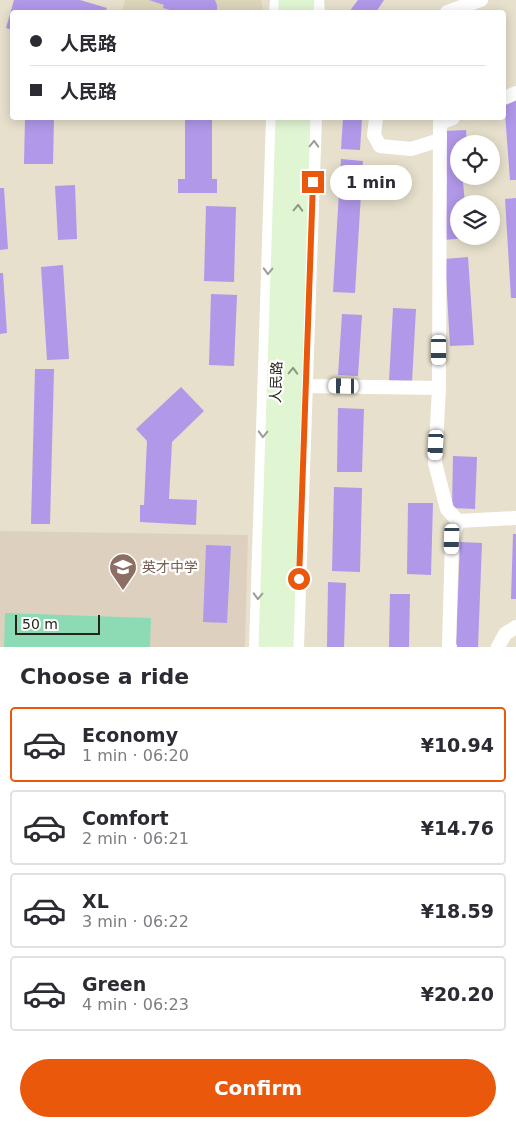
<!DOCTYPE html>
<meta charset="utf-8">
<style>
:root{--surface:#fff;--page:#f7f7f7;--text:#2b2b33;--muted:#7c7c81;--line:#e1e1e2;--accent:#ea580c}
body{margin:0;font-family:"DejaVu Sans","Noto Sans SC",sans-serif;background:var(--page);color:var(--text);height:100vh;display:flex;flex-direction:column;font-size:19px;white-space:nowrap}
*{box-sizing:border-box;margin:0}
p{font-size:16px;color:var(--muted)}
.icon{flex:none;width:28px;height:28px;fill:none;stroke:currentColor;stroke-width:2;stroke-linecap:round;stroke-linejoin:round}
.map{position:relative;height:647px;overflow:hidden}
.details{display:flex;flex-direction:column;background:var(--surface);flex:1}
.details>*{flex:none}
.top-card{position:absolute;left:10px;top:10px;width:496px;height:110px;border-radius:5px;box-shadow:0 2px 12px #0003;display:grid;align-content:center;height:110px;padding:0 20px;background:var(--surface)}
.tools{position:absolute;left:450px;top:135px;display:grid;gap:10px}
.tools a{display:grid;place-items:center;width:50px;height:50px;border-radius:50%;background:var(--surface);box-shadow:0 2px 12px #0003;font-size:25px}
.scale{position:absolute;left:15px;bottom:12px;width:85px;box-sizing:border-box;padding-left:5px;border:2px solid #26241c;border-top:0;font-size:14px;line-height:18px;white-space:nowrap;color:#26241c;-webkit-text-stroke:4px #fff;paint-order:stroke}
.end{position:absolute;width:22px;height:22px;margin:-11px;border:6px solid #ea580c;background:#fff;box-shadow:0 0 0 2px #fff}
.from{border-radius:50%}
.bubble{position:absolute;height:35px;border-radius:18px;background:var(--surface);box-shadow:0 2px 12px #0003;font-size:16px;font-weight:700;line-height:35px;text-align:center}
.car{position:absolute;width:15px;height:30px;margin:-15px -8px;border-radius:6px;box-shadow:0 0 4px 1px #0007;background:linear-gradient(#fff 24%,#345 0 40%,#fff 0 76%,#345 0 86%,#fff 0)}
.top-card b{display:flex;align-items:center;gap:18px;height:48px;font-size:19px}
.top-card b+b{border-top:1px solid var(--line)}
.top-card i{width:12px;height:12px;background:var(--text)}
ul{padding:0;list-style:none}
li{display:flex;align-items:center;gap:15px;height:75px;margin:0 10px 8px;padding:0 10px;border:2px solid var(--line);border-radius:5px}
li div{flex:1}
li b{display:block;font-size:19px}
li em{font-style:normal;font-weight:700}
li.on{border-color:var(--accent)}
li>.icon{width:45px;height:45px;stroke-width:1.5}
h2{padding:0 20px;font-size:22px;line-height:60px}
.cta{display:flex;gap:10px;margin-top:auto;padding:10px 20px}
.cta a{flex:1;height:58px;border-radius:30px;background:var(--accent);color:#fff;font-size:20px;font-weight:700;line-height:58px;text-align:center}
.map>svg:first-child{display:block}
</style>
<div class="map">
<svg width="516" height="647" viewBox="0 0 516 647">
<rect width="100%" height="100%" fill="#e6e0cc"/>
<path fill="#ddd5ba" d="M125,0h136l2,12h-141z"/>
<path fill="#ded0be" d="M0,531l248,4 -3,112h-245z"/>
<path fill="#8ddbb4" d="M5,613l146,5 -1,29h-146z"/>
<path fill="#b198e9" d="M14,0h66l27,8 -2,4h-93v18l-6,-2z
M149,0h66l2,5v7h-40l-14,-4 1,-3z
M358,0h26l-8,12h-27z
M516,99v81h-6l-6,-80z
M25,118h29l-1,46h-29z
M185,118h27v61h5v14h-39v-14h7z
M343,118h19l-2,32 -19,-1z
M466,130l1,14h-8v32h10v5l-6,1 2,22h-6v32h8v2l-23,2 -3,-57h6l-3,-52z
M341,159l22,2 -8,132 -22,-1z
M75,185l2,54 -19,1 -3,-54z
M0,188h4l4,61 -8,1z
M516,198v100h-5l-6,-99z
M206,206l30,1 -2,75 -30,-1z
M468,257l6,88 -24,1 -5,-87z
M63,265l6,94 -22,1 -6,-93z
M0,273h3l4,60 -7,1z
M211,294l26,1 -3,71 -25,-1z
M393,308l23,1 -4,73 -23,-1z
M342,314l20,1 -4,61 -20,-1z
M35,369h19l-4,155h-19z
M181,387l23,24 -32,31 -3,57 28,1 -1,25 -56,-3v-17h4l3,-64 -11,-12z
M338,408l26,1 -2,63h-25z
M453,456l24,1 -2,52 -23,-1z
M334,487l28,1 -2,84 -28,-1z
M408,503h25l-2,72 -24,-1z
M513,534h3v65h-5z
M460,542l22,1 -4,104h-22z
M206,545l25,1 -4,77 -24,-1z
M328,582l18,1 -2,64h-17z
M390,594h20l-1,53h-20z"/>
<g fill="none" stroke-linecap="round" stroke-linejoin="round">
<path stroke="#fff" stroke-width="14" d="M317,0l1,12
M276,12l1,-12
M447,12l34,-12
M504,98l12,-5
M376,118l-2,17 6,11 31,3 29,-9
M453,118l-13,5 -1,265 -4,75 12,46 11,12 58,-3
M306,386l133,2
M256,647l17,-529
M297,647l18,-529
M450,647l-1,-2 3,-106 6,-18
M498,647l7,-13 11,-7"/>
<path stroke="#e0f6d3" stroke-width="19" d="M288,12v-12
M304,12l1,-12
M268,647l17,-529
M284,647l17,-529"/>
</g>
<defs><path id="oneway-chevron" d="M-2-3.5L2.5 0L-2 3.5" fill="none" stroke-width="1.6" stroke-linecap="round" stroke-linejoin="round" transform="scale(1.25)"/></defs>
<g stroke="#9d9c99">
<use href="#oneway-chevron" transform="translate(314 144) rotate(-88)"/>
<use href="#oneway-chevron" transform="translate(268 271) rotate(92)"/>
<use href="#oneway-chevron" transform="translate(263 434) rotate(92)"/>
<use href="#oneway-chevron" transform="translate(258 596) rotate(92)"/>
</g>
<g stroke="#8c9881">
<use href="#oneway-chevron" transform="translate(298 208) rotate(-88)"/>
<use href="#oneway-chevron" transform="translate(293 371) rotate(-88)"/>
</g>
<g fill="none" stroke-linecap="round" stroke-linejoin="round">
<path stroke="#ea580c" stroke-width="6" d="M299,579l14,-397"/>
</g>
<defs>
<g id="school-pin" transform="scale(1.4375)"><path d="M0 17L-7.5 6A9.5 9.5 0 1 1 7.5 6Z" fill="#8d6e63" stroke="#fff"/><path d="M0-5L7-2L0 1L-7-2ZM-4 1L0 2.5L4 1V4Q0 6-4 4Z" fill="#fff"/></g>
</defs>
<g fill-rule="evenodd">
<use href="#school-pin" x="123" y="567"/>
</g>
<g text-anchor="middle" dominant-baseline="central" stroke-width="4.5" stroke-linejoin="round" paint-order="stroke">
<g font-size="14" fill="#26241c" stroke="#fff">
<text transform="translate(276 382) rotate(-88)">人民路</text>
</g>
<g font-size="14" fill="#785e54" stroke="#fff" text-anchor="start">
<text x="142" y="567">英才中学</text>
</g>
</g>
</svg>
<div class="tools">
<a><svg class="icon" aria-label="locate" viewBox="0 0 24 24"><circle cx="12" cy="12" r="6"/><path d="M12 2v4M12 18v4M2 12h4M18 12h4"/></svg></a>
<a><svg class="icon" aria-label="layers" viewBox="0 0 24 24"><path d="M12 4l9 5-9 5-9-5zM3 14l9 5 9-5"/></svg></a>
</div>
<div class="scale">50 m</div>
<i class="end from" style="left:299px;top:579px"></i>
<i class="end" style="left:313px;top:182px"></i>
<div class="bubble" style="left:330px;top:165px;width:82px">1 min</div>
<i class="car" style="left:439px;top:350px;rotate:180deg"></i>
<i class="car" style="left:344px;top:386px;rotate:271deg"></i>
<i class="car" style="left:436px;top:445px;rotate:183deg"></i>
<i class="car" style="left:452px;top:539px;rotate:182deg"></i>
<div class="top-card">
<b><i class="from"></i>人民路</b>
<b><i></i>人民路</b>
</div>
</div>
<section class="details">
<h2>Choose a ride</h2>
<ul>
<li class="on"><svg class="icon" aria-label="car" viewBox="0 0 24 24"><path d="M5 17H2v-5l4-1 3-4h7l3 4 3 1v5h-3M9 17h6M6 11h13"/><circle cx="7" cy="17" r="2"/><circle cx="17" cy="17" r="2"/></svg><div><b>Economy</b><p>1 min · 06:20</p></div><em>¥10.94</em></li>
<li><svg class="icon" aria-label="car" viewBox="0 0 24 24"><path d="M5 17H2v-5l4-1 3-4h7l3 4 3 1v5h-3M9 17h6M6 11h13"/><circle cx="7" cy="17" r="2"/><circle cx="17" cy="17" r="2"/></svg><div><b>Comfort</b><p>2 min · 06:21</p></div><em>¥14.76</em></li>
<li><svg class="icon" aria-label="car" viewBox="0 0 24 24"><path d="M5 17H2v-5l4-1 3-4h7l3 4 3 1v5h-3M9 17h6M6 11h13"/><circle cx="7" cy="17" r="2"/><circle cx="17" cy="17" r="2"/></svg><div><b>XL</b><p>3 min · 06:22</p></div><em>¥18.59</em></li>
<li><svg class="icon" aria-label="car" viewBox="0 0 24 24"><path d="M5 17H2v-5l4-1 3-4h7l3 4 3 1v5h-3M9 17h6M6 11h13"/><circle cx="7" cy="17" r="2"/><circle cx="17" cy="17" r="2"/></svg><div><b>Green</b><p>4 min · 06:23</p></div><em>¥20.20</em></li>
</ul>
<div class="cta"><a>Confirm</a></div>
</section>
